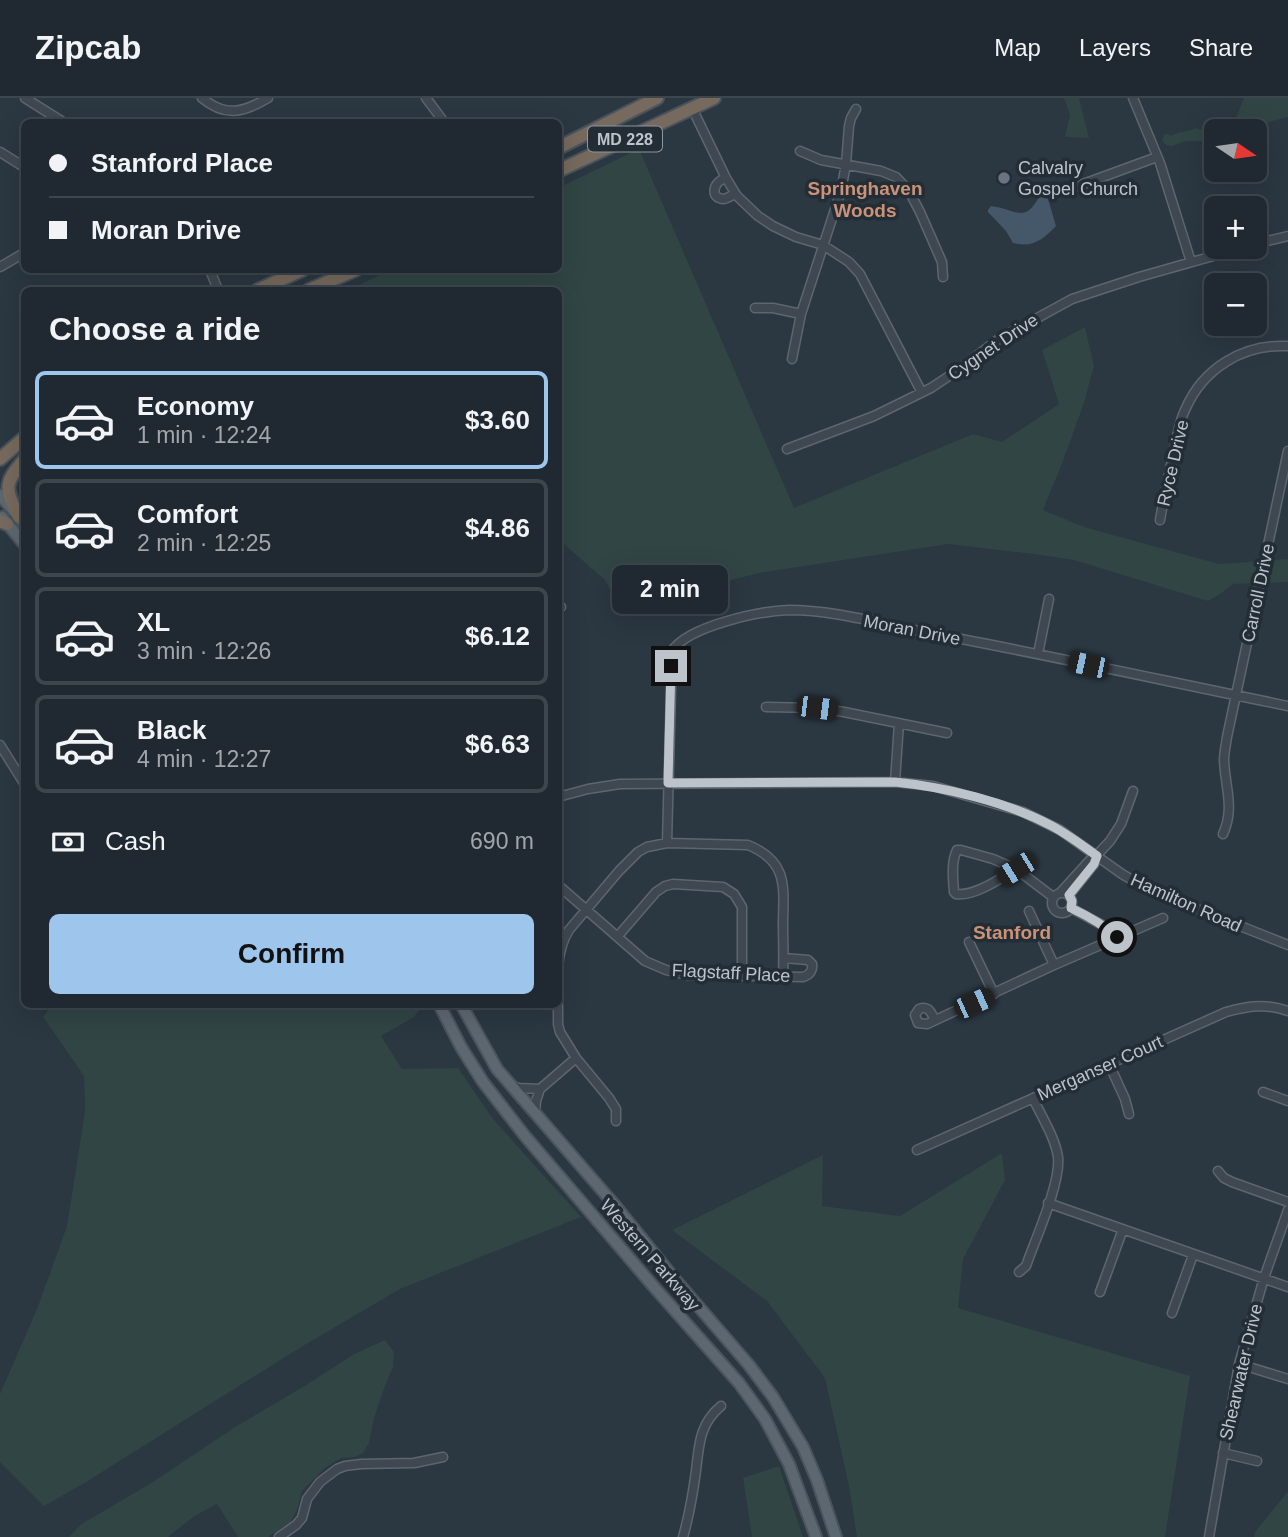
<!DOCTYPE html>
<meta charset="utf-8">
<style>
:root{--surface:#202931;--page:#2d353d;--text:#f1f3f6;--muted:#a2a6ab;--line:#3d454d;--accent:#9ec6ed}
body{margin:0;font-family:Helvetica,sans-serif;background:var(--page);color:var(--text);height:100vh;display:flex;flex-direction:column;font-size:26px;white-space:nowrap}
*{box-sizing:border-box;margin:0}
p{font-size:23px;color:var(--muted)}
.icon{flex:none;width:38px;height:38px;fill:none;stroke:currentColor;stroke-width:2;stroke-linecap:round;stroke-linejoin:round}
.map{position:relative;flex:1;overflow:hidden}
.sheet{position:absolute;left:21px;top:189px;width:541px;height:721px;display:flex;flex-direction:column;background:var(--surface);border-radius:10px;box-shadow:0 7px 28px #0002,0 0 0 2px var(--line)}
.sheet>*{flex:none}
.guide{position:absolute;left:21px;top:21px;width:541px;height:154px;border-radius:10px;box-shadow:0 7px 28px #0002,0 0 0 2px var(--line);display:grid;align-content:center;height:154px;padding:0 28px;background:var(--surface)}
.needle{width:46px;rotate:103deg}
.tools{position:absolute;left:1204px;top:21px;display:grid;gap:14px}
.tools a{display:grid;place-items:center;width:63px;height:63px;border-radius:10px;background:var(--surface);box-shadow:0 7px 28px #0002,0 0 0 2px var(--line);font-size:35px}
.end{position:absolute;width:32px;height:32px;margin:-16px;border:9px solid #bcc3cb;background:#111;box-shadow:0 0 0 4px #111}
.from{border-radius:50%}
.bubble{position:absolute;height:49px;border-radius:10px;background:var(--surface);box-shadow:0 7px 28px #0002,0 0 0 2px var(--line);font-size:23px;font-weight:600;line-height:49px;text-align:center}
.car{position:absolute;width:21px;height:42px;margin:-21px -10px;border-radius:9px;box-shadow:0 0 5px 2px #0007;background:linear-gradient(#222 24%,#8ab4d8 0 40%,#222 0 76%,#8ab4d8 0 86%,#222 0)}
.guide b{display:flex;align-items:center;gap:24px;height:66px;font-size:26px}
.guide b+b{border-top:2px solid var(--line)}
.guide i{width:18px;height:18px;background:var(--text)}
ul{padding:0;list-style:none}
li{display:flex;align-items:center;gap:21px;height:98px;margin:0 14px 10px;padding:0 14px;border:4px solid var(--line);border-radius:10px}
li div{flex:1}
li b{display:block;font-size:26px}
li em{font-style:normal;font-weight:600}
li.current{border-color:var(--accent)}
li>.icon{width:63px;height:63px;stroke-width:1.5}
h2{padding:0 28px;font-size:32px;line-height:84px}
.pay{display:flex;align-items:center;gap:18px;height:77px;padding:0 28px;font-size:26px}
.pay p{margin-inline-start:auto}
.action{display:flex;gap:14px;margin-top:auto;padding:14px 28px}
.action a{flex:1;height:80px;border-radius:10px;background:var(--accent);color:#111;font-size:28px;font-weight:600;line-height:80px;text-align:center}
header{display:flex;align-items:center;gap:42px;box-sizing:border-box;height:98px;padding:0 35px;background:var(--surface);border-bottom:2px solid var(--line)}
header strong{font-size:33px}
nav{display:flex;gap:38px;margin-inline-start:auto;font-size:24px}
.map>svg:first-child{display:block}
</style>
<header>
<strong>Zipcab</strong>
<nav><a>Map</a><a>Layers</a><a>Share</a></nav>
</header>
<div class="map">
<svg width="1288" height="1439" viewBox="0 0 1288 1439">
<rect width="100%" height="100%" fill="#2b3741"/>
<path fill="#304544" d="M1064,0h15l10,40 -24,-1 5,-22z
M1244,0h44v19l-54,14 2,-13z
M1195,30l7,2 6,-1 8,5 -2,7h-28l-14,5 -6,-1 -4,-4 2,-6 4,-1 3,2c9,-5 16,-4 24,-8z
M639,51l155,359 179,-74 29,8 57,-38 -17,-54 43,-23 9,39 -10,37 -21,58 -20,49 41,17 135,37 69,-5v23l-55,2 -13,10 -12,7 -134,-41 -40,-6 -86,-10 -189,29 -139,35 -15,-28 -47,-41v-249h-210l43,-20h167v-82z
M53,906l370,1 -9,12 -33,19 21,33 56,-1 35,51 88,98 -181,72 -102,60 -215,135 -39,22 -44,-44v-68l37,-85 30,-83 18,-115 -1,-35 -41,-59z
M1002,1055l3,27 -42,79 -5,49 232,68 -25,161h-308l-8,-51 -24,-108 -58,-77 -95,-71 151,-75 -1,51 78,10z
M385,1242l9,12 -1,15 -8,19 -11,32 -5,25 -6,10 -8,4 -14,1 -16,10 -23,23 -5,19 -7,13 -22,14h-30l-21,-33 -24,13 -25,20h-99l11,-12 73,-43 82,-55 73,-43 46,-30z
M779,1368l24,71h-51l-9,-59z
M1288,1393v46h-34l1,-5z"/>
<path fill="#445869" d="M1042,96l6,5 8,27c-13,14 -24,22 -43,17l-7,-12 -18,-19v-2l3,-4c25,3 34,19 49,-11z"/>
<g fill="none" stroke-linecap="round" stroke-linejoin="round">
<g stroke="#5d666e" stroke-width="11">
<path id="minor" d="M25,0l38,24
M202,0c24,20 42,14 66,0
M426,0l18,24
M1133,0l27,65 31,99
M692,10l34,70 11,18 21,20 15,10 23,11 27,8 26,17 11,12 61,117
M800,53l21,9 60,11 15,6 13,14 11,21 22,50 1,15
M0,54l24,15
M726,80c-14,4 -16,21 -2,21 2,0 10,-5 11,-5
M1064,93l93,-34
M1255,146l33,-8
M0,169l24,-14
M210,172l8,20
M755,210h18l28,6
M792,261l9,-45 40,-123 5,-27 3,-38 2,-8 5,-9
M787,351l87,-33 57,-28 27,-18 41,-31 73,-40 67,-22 106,-30
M1160,422c4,-23 9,-46 14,-69 3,-13 5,-29 11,-41 18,-42 58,-66 103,-64
M558,511l3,-2
M1038,556l11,-55
M766,609l51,1 27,4 103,21
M0,647l24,38
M895,684l4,-59
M558,699l30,-8 32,-5 275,-2 38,4 90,26 37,18 62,44 27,16 139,55
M1223,736c12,-26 2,-47 1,-74 0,-7 2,-16 3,-23l61,-286
M667,745l5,-192c16,-25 88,-40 117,-41 49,0 98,16 146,24 118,22 235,48 353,72
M957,752h4l32,9 23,10c-15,9 -42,28 -60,25l-2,-2c-1,-14 -3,-30 3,-42z
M1016,771l37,28
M558,787l87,76 21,9 21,5 116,2c7,-2 10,-7 9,-13l-4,-4 -24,-2
M1061,794l29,-32 6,-4 14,-15 11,-17 12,-33
M1052 805a10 10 0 1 1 20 0a10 10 0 1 1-20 0Z
M1069,797l25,-31 2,-8
M1071,810l35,19 11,10
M1029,813l25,54
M618,838l38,-44 9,-6 8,-2 50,3 11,7 8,13v68
M969,844l25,52
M935,922c-4,-7 -6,-15 -16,-11l-4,6 3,8 9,1 127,-59 109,-47
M1109,966l16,35 4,15
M512,988l7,2 21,1
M1263,994l25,9
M535,1016l1,-13 4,-12 36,-31
M616,1023v-12l-7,-11 -33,-40 -16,-26 -2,-8c1,-30 -6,-67 11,-94l50,-59 19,-19 9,-5 20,-4 81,2c39,16 36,40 35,76 0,19 1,37 0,55
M917,1052l309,-138c22,-6 40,-9 62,-1
M1218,1073l6,7 8,4 56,20
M1048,1105l240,84
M1019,1174l7,-6c9,-26 35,-83 32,-109 -3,-20 -17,-41 -25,-59
M1100,1194l23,-63
M1172,1215l21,-58
M1239,1266l49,15
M1223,1355l34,8
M279,1439l17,-12 6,-7 5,-19 13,-17 17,-13 8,-3 16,-2 53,-1 29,-6
M683,1439c6,-21 10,-44 13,-66 3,-25 3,-47 25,-65
M1209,1439l30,-173 25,-86 24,-68"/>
</g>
<g stroke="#4b545d" stroke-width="14">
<path id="major" d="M0,397l24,28
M2,419l22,27
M439,906l22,43 22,35 42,54 129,151 85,96 26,36 24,45 27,73
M461,906l36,65 116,134 60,74 76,88 24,32 30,50 14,33 19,57"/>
</g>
<g stroke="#49535b" stroke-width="16">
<path id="highway" d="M558,50l99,-50
M558,73l156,-73
M258,192l44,-20
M309,192l46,-20
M0,361l24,-21
M19,419c-14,-28 -16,-33 5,-57
M0,423l7,3"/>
</g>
<use href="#minor" stroke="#3f4851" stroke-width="8"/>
<use href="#major" stroke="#5d6770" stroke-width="10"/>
<use href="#highway" stroke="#76695d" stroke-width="12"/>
</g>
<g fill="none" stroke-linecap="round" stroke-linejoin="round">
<path stroke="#bcc3cb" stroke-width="9" d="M671,568l-3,117 227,-1c50,5 112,20 157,44 15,8 30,19 45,30l-3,8 -25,31 3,6 -1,7c17,8 32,16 46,29"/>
</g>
<circle fill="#6b7280" stroke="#232d36" stroke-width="2.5" cx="1004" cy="80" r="7"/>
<g text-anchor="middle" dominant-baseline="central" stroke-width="7" stroke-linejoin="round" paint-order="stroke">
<rect fill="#232d36" stroke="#8e969e" stroke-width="2" x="588" y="28.5" width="74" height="25" rx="5"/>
<g font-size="16" font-weight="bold" fill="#bcc3cb">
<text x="625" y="41">MD 228</text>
</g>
<g font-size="18" fill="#bcc3cb" stroke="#232d36" text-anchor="start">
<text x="1018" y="70">Calvalry<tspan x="1018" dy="21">Gospel Church</tspan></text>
</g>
<g font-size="18" fill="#bcc3cb" stroke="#232d36">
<text transform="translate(993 249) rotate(-34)">Cygnet Drive</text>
<text transform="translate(1173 365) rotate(-77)">Ryce Drive</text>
<text transform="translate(1258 495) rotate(-78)">Carroll Drive</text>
<text transform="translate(912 532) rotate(11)">Moran Drive</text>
<text transform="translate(1186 805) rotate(24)">Hamilton Road</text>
<text transform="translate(731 875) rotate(3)">Flagstaff Place</text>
<text transform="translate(1100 970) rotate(-24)">Merganser Court</text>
<text transform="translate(650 1157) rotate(49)">Western Parkway</text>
<text transform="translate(1241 1274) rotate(-77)">Shearwater Drive</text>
</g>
<g font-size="19" font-weight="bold" fill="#cb9277" stroke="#232d36">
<text x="865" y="90">Springhaven<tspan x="865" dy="22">Woods</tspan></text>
<text x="1012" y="834">Stanford</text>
</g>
</g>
</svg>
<div class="tools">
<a><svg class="needle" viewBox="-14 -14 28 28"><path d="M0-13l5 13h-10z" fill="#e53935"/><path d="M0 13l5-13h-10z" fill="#a2a6ab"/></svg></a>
<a>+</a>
<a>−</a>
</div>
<i class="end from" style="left:1117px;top:839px"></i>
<i class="end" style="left:671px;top:568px"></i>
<div class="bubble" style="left:612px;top:467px;width:116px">2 min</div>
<i class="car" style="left:1088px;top:567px;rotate:282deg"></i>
<i class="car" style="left:817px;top:610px;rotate:97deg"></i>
<i class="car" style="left:1016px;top:771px;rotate:238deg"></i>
<i class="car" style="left:974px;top:905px;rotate:66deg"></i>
<div class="guide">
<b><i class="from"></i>Stanford Place</b>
<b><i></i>Moran Drive</b>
</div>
<section class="sheet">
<h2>Choose a ride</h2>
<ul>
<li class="current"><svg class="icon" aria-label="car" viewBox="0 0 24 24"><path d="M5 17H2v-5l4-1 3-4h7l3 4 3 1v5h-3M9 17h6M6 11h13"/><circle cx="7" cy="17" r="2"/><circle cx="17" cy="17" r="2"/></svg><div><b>Economy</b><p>1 min · 12:24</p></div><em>$3.60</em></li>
<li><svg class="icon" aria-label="car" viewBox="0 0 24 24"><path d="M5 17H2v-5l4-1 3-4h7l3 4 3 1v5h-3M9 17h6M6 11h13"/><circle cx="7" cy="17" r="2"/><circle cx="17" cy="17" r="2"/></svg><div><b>Comfort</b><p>2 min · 12:25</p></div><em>$4.86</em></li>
<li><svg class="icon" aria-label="car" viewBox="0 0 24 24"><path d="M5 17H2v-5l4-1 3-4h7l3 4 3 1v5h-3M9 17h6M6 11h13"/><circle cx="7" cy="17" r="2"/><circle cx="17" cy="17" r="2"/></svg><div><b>XL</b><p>3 min · 12:26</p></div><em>$6.12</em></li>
<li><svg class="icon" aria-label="car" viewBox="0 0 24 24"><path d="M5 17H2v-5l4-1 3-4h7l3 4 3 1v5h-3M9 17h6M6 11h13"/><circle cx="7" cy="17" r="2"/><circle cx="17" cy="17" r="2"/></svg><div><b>Black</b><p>4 min · 12:27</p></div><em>$6.63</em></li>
</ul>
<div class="pay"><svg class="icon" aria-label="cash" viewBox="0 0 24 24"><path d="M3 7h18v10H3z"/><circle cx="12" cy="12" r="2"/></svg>Cash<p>690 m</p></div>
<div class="action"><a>Confirm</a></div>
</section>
</div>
